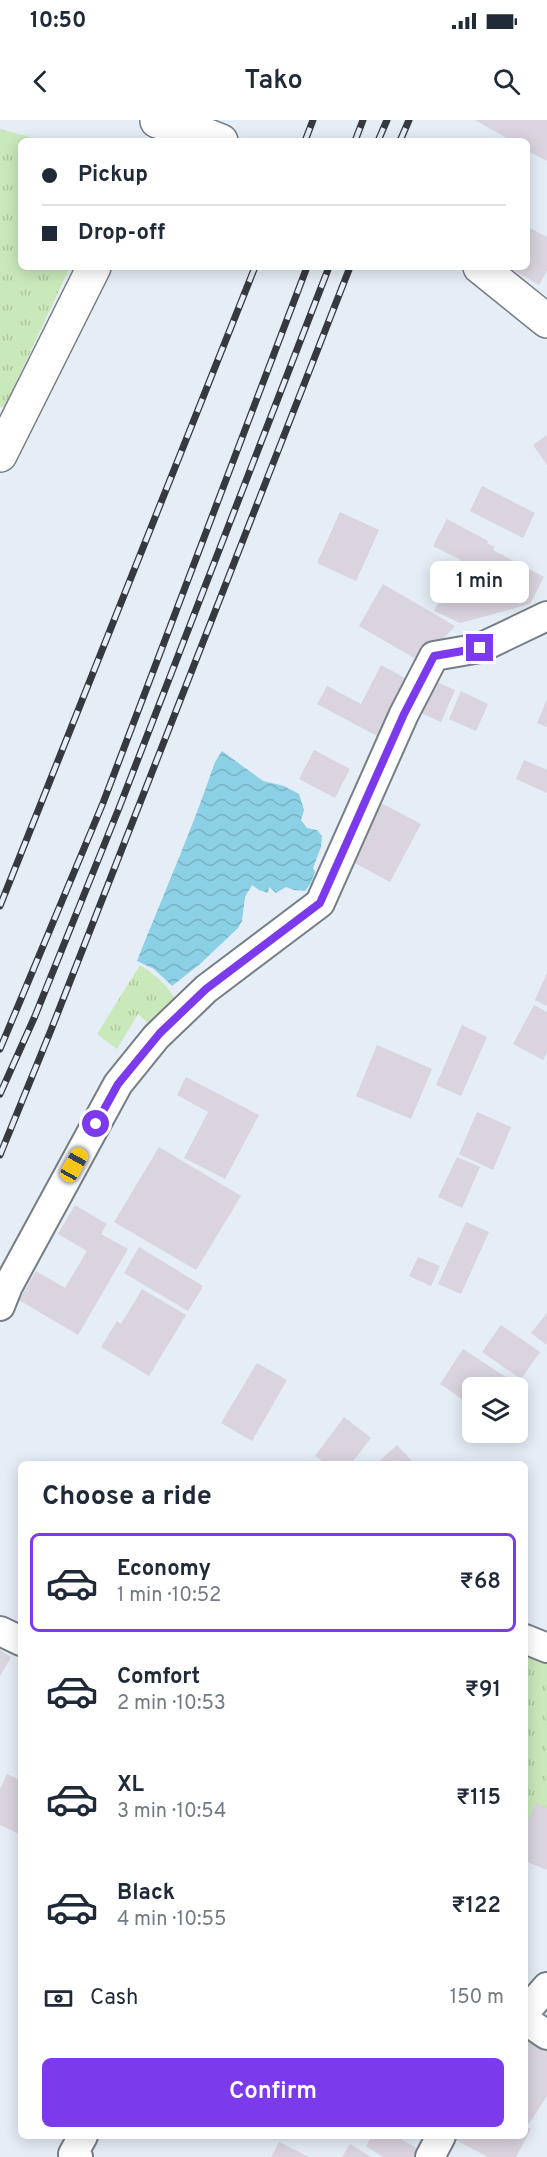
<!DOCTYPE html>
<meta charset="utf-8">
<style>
:root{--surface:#fff;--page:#f6f6f7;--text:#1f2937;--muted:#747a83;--line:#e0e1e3;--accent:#7c3aed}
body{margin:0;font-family:Overpass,sans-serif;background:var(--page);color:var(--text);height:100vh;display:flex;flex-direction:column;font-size:22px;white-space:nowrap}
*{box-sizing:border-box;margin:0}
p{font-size:20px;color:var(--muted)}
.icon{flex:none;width:33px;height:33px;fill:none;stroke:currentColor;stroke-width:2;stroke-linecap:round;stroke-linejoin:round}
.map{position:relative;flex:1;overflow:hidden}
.side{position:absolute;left:18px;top:1341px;width:510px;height:678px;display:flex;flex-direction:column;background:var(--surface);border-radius:9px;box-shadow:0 3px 15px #0003}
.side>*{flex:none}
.top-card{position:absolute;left:18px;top:18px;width:512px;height:132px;border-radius:9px;box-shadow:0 3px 15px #0003;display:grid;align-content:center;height:132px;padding:0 24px;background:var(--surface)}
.controls{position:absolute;left:462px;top:1257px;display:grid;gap:12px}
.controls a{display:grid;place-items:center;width:66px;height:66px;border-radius:9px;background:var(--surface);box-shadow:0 3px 15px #0003;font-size:30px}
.end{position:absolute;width:27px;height:27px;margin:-14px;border:8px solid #7c3aed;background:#fff;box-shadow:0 0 0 3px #fff}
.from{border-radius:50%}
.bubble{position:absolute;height:42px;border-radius:9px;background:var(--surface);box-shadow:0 3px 15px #0003;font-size:20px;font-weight:600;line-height:42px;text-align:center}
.car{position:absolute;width:18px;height:36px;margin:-18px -9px;border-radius:8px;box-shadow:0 0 4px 2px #0007;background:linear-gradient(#f5c518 24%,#345 0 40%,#f5c518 0 76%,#345 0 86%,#f5c518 0)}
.top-card b{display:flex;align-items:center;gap:21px;height:57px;font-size:22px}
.top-card b+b{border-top:2px solid var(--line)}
.top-card i{width:15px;height:15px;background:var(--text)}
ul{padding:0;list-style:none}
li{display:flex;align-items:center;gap:18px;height:99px;margin:0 12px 9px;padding:0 12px;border:3px solid transparent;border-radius:9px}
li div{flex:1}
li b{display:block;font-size:22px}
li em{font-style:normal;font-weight:600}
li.selected{border-color:var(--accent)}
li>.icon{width:54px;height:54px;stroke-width:1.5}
h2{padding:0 24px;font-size:27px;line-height:72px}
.pay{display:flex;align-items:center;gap:15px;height:66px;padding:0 24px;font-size:22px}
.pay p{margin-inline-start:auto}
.cta{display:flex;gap:12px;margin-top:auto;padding:12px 24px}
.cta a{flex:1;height:69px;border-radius:9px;background:var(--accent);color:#fff;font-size:24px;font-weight:600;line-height:69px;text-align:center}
.status{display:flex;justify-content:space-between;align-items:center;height:42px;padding:0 30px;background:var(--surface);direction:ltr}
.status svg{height:16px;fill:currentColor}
header{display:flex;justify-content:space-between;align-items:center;height:78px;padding:0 24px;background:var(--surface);font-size:27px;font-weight:600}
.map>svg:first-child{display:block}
</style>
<div class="status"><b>10:50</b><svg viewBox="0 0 49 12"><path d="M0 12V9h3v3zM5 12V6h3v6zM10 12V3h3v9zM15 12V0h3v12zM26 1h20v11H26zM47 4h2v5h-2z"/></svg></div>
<header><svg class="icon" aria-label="back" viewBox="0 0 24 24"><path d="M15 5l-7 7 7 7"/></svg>Tako<svg class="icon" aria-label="search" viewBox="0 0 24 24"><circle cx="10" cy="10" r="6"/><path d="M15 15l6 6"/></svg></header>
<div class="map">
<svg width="547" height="2037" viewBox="0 0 547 2037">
<defs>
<pattern id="park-tufts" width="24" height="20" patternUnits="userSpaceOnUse" patternTransform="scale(1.5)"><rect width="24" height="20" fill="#cae9bb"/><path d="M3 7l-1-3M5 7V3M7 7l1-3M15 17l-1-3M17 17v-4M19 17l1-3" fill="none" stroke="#adc7a0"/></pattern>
<pattern id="water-waves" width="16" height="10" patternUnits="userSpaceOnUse" patternTransform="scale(1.5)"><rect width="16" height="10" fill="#8cd0e6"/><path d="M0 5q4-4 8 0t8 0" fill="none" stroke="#78b2c5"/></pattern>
</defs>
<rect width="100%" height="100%" fill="#e5edf6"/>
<path fill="url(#park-tufts)" d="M0,9l45,12h-24v126h49l-66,141 -4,-2z
M140,845c20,13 29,22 40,43l-28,19 -14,-13 -21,35 -20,-15z
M525,1530l22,10v149l-6,8 -16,5z"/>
<path fill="url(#water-waves)" d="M222,631l41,30 21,5 15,8 5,16 -3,10 6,8 10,2 5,6 -1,11 -8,21 2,4 -4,11 -6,8 -11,-1 -8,-3 -10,6 -7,-6 -1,6 -9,-3 -7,-5 -7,12 -3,24 -4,7 -38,36 -28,22 -18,-17 -17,-8c26,-66 55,-131 78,-199z"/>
<path fill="#d9d4de" d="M475,0h72v41l-21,-11v-9h-14z
M526,106l21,11v34l-8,14 -31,-18h18z
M547,315v30l-14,-20z
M482,366l53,27 -12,25 -53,-27z
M340,392l39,18 -23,51 -39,-18z
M447,399l41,22 -1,2 8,4 -2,3 51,27 -14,27 -70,19 -26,-12 27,-51 -28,-14z
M383,464l72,42 -34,36 -62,-36z
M381,545l26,14 -30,57 -60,-32 10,-18 34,18z
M428,558l27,12 -14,32 -27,-12z
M461,571l27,13 -12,27 -27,-12z
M547,579v28l-10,-4z
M314,630l36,19 -15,29 -36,-19z
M524,640l23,10v23l-31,-14z
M381,683l40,21 -31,58 -39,-21z
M547,853v33l-12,-6z
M534,885l13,7v41l-4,7 -30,-16z
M462,905l25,12 -26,59 -25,-11z
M377,925l55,24 -21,50 -55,-23z
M186,957l73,38 -34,64 -41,-21 24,-46 -31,-17z
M477,992l34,15 -18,43 -34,-16z
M159,1027l82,49 -45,74 -82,-48z
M457,1037l23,10 -18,41 -24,-11z
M75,1085l32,19 -6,10 27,15 -50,86 -59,-35 17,-29 29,17 22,-37 -29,-17z
M466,1102l23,10 -28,62 -23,-10z
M139,1127l64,39 -15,25 -64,-38z
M418,1137l22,9 -9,20 -22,-10z
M142,1169l44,26 -37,61 -48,-29 16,-26 4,3z
M547,1193v32l-16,-12z
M501,1205l39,27 -19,27 -39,-27z
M463,1229l49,32 -5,7h-35v18l-32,-22z
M257,1243l30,17 -35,61 -31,-18z
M344,1297l27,21 -20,26h-25l-11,-8z
M397,1325l18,19h-39z
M0,1530l11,7 -11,19z
M7,1654l14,7v54l-21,-10v-36z
M536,1683l11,5v62l-22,-9v-34z
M525,1915l22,10v51l-18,28 -4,-2z
M525,2006l6,3 -15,28h-28l-40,-21h77z
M372,2016h24l22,13 -5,8h-30l-17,-11z
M279,2022l30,15h-38z
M350,2024l21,13h-29z"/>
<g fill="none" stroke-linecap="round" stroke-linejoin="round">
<g stroke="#757d85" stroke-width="32">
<path id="minor" d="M0,1186l8,-20 110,-202 38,-47 50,-48 114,-86 84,-189 30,-58 46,-8 67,-32
M0,1511l21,10
M525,1519l22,9
M525,1892l22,-25
M525,1900l22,15
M78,2037l-5,-3 10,-18
M430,2037l11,-21"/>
</g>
<g stroke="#757d85" stroke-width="36">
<path id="primary" d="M157,1l41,11 23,9
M480,147l67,54
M0,335l94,-188"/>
</g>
<use href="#minor" stroke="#fff" stroke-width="28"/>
<use href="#primary" stroke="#fff" stroke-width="33"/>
<g stroke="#363a3e" stroke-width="7">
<path id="rail" d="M305,21l8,-21
M355,21l8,-21
M378,21l9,-21
M400,21l9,-21
M0,786l255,-639
M0,929l103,-246 204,-536
M0,974l35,-78 84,-208 210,-541
M0,1035l51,-125 299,-763"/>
</g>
<use href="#rail" stroke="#e5edf6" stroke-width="4.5" stroke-dasharray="14" stroke-linecap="butt"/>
</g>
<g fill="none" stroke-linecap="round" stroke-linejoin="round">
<path stroke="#7c3aed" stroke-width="8" d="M96,1004l22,-40 42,-51 46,-44 114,-86 84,-189 30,-58 46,-8"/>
</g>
</svg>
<div class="controls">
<a><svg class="icon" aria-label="layers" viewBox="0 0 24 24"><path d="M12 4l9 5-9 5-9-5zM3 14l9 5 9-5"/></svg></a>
</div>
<i class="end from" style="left:96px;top:1004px"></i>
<i class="end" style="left:480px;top:528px"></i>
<div class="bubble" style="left:430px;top:441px;width:99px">1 min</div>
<i class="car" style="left:74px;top:1045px;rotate:29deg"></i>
<div class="top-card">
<b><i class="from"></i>Pickup</b>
<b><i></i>Drop-off</b>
</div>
<section class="side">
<h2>Choose a ride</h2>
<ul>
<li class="selected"><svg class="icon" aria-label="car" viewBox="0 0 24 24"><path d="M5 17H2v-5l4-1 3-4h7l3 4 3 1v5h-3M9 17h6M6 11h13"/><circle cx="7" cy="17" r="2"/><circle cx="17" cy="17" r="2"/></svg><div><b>Economy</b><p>1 min · 10:52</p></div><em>₹68</em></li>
<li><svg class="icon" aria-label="car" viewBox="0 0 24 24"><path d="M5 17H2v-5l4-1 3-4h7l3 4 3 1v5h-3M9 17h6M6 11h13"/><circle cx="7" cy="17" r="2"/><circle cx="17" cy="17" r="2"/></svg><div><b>Comfort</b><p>2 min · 10:53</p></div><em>₹91</em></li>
<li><svg class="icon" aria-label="car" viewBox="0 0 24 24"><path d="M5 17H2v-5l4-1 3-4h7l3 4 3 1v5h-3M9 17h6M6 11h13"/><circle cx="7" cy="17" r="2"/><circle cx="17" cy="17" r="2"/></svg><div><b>XL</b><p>3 min · 10:54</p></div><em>₹115</em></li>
<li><svg class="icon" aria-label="car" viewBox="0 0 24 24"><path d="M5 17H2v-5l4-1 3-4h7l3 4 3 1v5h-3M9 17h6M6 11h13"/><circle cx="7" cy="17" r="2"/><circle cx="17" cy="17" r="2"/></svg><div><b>Black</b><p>4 min · 10:55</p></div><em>₹122</em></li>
</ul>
<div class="pay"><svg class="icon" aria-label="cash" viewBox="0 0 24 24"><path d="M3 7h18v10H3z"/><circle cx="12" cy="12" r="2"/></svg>Cash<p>150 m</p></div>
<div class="cta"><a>Confirm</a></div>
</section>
</div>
